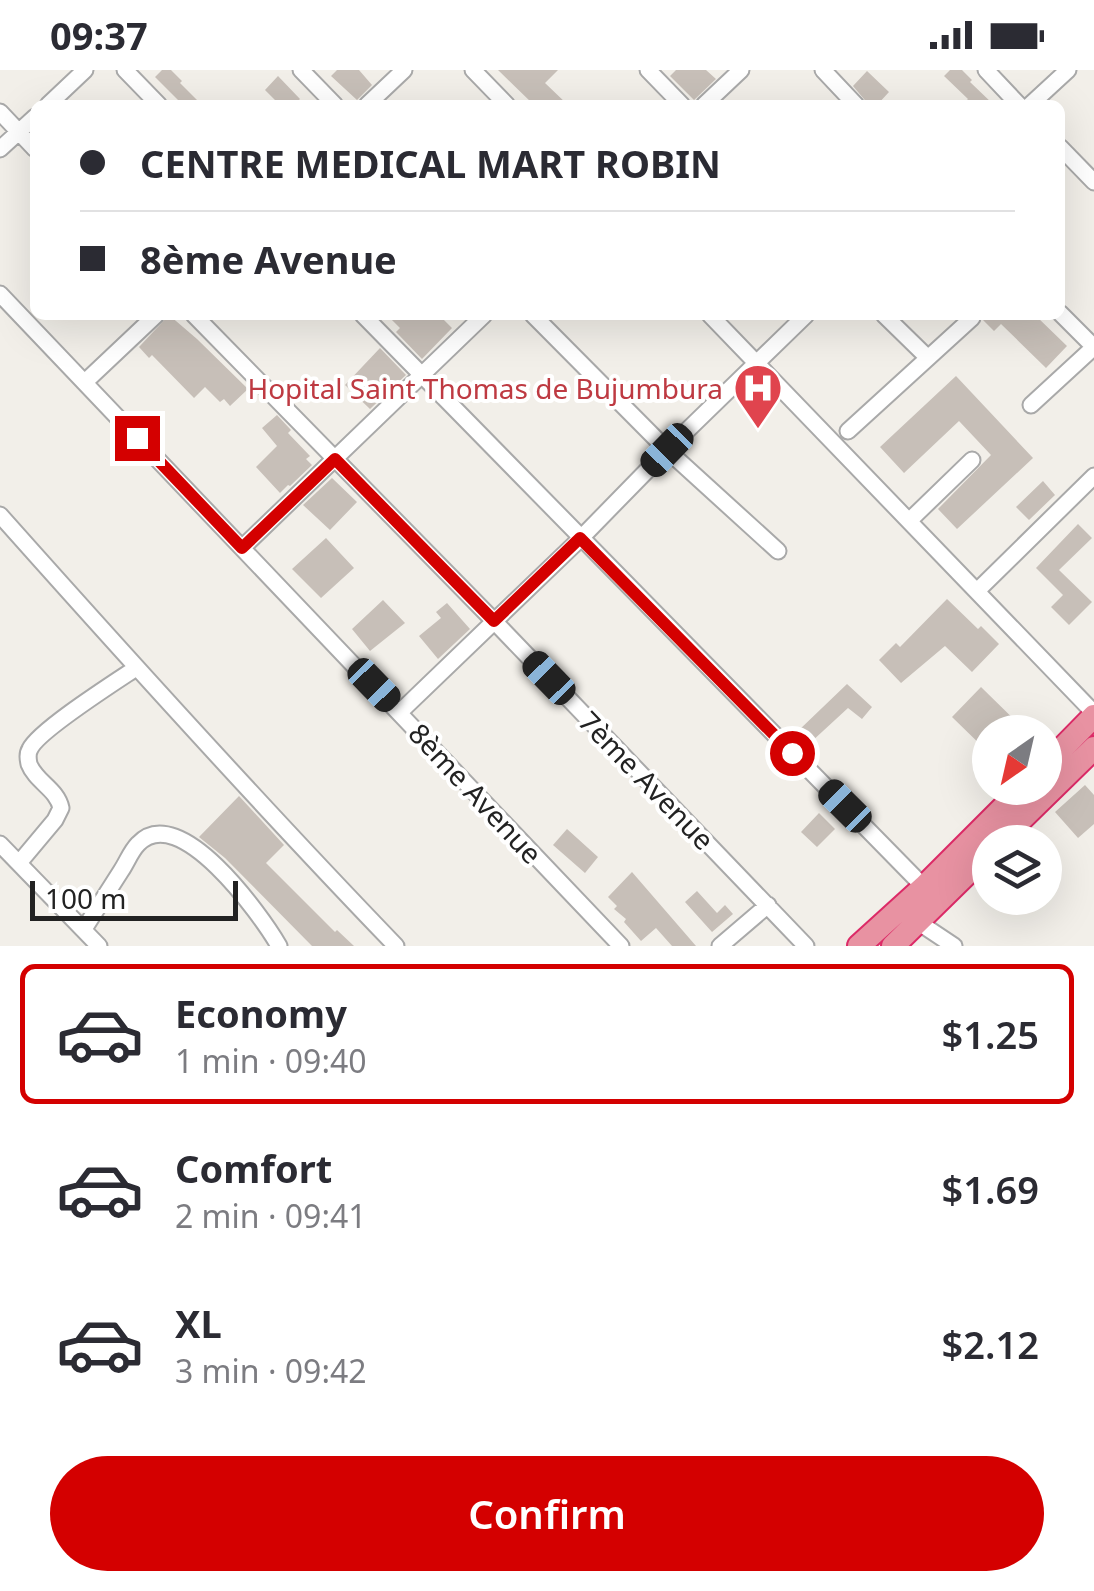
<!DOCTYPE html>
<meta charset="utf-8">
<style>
:root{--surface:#fff;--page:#f7f7f7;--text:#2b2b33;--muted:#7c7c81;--line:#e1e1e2;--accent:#d40000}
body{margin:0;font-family:"Noto Sans",sans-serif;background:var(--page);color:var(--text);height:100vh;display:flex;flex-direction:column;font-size:38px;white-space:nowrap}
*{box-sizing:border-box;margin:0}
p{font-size:32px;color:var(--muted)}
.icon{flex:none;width:55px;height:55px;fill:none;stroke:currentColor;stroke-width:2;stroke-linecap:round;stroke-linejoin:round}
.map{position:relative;height:876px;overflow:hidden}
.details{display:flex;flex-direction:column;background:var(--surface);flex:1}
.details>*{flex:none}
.hud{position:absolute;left:30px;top:30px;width:1035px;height:220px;border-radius:15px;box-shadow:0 10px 40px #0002;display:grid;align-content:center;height:220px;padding:0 50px;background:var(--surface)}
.needle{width:65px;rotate:214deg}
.tools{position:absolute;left:972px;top:645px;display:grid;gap:20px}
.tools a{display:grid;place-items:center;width:90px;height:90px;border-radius:50%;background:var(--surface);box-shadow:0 10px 40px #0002;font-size:50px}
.scale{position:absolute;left:30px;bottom:25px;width:208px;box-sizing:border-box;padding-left:10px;border:5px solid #222;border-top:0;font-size:28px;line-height:35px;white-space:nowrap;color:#222;-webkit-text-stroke:8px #fff;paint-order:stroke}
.end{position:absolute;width:45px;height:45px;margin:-22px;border:12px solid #d40000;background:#fff;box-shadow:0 0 0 5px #fff}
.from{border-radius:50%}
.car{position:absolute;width:30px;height:60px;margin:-30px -15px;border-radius:12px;box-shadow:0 0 8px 2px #0007;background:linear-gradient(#222 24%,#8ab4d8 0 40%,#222 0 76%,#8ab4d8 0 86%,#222 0)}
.hud b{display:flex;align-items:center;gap:35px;height:95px;font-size:38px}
.hud b+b{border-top:2px solid var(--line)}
.hud i{width:25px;height:25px;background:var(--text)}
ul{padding:18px 0 0;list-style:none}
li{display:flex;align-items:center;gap:30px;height:140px;margin:0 20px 15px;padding:0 30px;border:5px solid transparent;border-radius:15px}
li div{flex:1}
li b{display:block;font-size:38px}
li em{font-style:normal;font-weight:600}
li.active{border-color:var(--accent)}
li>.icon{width:90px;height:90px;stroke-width:1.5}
.button{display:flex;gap:20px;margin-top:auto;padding:20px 50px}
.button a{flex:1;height:115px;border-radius:60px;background:var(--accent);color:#fff;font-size:40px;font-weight:600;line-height:115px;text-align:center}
.status{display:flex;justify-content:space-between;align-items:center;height:70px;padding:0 50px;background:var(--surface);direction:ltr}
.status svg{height:28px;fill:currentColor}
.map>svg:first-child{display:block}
</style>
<div class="status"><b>09:37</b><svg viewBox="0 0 49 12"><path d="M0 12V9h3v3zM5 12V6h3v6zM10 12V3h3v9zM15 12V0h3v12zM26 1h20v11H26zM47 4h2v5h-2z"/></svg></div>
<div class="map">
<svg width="1094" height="876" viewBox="0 0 1094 876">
<rect width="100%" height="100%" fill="#f2efe9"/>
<path fill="#c7bfb8" d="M162,0h9l11,11 -2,2 22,22h-19l-28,-28z
M337,0h22l13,15 -15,15 -26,-24z
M498,0h60l-13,13 23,22h-34z
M676,0h30l10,9 -22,21 -24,-24z
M950,0h12l10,10 -2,2 24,23h-32l6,-6 -24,-23z
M867,1l22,21 -12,13h-8l-16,-19z
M278,6l22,23 -6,6h-14l-15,-15z
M169,245l28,24 51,50 -18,17 -6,-7 -4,3 -15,-15 -11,11 -42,-43 -3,3 -10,-11z
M387,245h52l13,13 -30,31 -26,-27 4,-4z
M983,245h52l32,31 -21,22 -45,-44 -7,7 -11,-11z
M380,278l26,27 -36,34 -25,-24z
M956,306l77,82 -76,71 -19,-20 53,-54 -32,-34 -55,52 -24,-26z
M277,345l14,15 -3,3 22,23 -4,3 6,6 -22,21 -2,-1 -8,8 -24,-26 21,-21 -15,-18z
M332,408l25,24 -27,28 -27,-25z
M1043,411l12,14 -26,25 -13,-13z
M1078,454l14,14 -33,32 33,32 -23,23 -18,-18 12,-12 -27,-27z
M326,468l28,30 -33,30 -29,-29z
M947,529l31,30 3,-3 18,18 -27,28 -27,-26 -44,37 -22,-23 17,-17 4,4z
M383,530l22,23 -35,28 -18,-22z
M447,533l23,26 -32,30 -19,-23 22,-18 -5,-6z
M847,614l25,23 -10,12 -14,-11 -38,35 -12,-12z
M981,617l46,45h-37v22l-38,-37z
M1085,715l9,10v29l-16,14 -23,-26z
M239,726l45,49 -18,18 69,69 2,-2 17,16h-42l-87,-88 -26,-21z
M819,743l16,16 -18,18 -16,-15z
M567,759l31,28 -13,16 -32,-28z
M632,802l64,74h-24l-16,-18 -15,13 -17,-19 2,-3 -12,-10 3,-3 -9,-9z
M697,821l20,22 8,-8 8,9 -21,18 -27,-30z"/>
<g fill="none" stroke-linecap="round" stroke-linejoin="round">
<g stroke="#a9a9a9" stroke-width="19">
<path id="minor" d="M125,0l34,35
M301,0l34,35
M473,0l34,35
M648,0l34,35
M823,0l33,35
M986,0l33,35
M48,35l37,-35
M367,35l37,-35
M704,35l37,-35
M1030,35l38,-35
M0,42l35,37
M1060,77l34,35
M0,79l35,-32
M0,224l621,652
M1060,243l34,34
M194,245l300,306 312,325
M363,245l561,572
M533,245l134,135 111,101
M710,245l384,398
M884,245l43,42
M85,312l71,-67
M1031,335l63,-58
M848,361l124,-113
M0,445c130,146 261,291 396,431
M909,451l63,-61
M242,478l242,-233
M977,521l117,-115
M400,642l181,-174 86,-88 139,-135
M0,774l99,102
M19,793l36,-43 6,-12c-4,-19 -25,-26 -32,-44 -1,-5 -2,-10 1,-15 8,-18 85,-67 106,-81
M912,848l42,28
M84,859c12,-19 25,-39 37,-58 6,-9 10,-20 17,-27 41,-44 123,71 141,102
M720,876l48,-41"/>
</g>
<g stroke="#dc2a67" stroke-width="26">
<path id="highway" d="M1045,696l49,-50
M998,772l96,-94
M859,876l65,-59 99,-99
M893,876l97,-95"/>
</g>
<use href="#minor" stroke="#fff" stroke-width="15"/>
<use href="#highway" stroke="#e892a2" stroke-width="22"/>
</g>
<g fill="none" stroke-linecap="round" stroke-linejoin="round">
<path stroke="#d40000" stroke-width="12" d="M137,368l105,110 93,-89 159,162 86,-83 212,215"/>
</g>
<defs>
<g id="hospital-pin" transform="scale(2.5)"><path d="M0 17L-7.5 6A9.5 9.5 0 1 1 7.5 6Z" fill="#e0444e" stroke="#fff"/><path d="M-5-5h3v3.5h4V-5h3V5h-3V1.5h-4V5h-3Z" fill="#fff"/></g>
</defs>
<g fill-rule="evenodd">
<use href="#hospital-pin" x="758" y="318"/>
</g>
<g text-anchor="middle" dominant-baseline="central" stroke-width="8" stroke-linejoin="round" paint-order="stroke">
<g font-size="28" fill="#be3a42" stroke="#fff" text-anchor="end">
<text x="723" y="318">Hopital Saint Thomas de Bujumbura</text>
</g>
<g font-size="28" fill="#222" stroke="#fff">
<text transform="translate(647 710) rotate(46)">7ème Avenue</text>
<text transform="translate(476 723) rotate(47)">8ème Avenue</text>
</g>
</g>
</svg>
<div class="tools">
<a><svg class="needle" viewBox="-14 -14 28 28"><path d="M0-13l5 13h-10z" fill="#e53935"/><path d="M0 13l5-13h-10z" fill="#7c7c81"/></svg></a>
<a><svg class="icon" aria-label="layers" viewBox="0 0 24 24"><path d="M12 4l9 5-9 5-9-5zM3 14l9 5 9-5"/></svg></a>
</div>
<div class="scale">100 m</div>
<i class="end from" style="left:792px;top:683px"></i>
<i class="end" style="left:137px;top:368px"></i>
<i class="car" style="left:667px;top:380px;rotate:224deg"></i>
<i class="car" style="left:549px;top:608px;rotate:316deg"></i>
<i class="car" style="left:374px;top:615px;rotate:136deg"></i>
<i class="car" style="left:845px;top:736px;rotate:315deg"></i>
<div class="hud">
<b><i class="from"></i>CENTRE MEDICAL MART ROBIN</b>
<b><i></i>8ème Avenue</b>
</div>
</div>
<section class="details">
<ul>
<li class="active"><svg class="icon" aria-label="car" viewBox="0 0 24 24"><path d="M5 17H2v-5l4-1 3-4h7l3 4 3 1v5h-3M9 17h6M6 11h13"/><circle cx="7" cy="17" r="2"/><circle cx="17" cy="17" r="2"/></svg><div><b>Economy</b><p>1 min · 09:40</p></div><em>$1.25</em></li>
<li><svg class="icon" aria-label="car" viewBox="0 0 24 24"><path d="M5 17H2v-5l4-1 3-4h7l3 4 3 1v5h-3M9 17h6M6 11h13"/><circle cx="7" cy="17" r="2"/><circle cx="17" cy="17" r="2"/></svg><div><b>Comfort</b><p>2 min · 09:41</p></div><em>$1.69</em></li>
<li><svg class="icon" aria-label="car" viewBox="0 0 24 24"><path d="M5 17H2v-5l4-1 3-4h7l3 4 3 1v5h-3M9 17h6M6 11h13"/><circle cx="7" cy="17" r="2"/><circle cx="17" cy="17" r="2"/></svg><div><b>XL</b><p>3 min · 09:42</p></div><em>$2.12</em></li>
</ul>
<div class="button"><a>Confirm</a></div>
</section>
